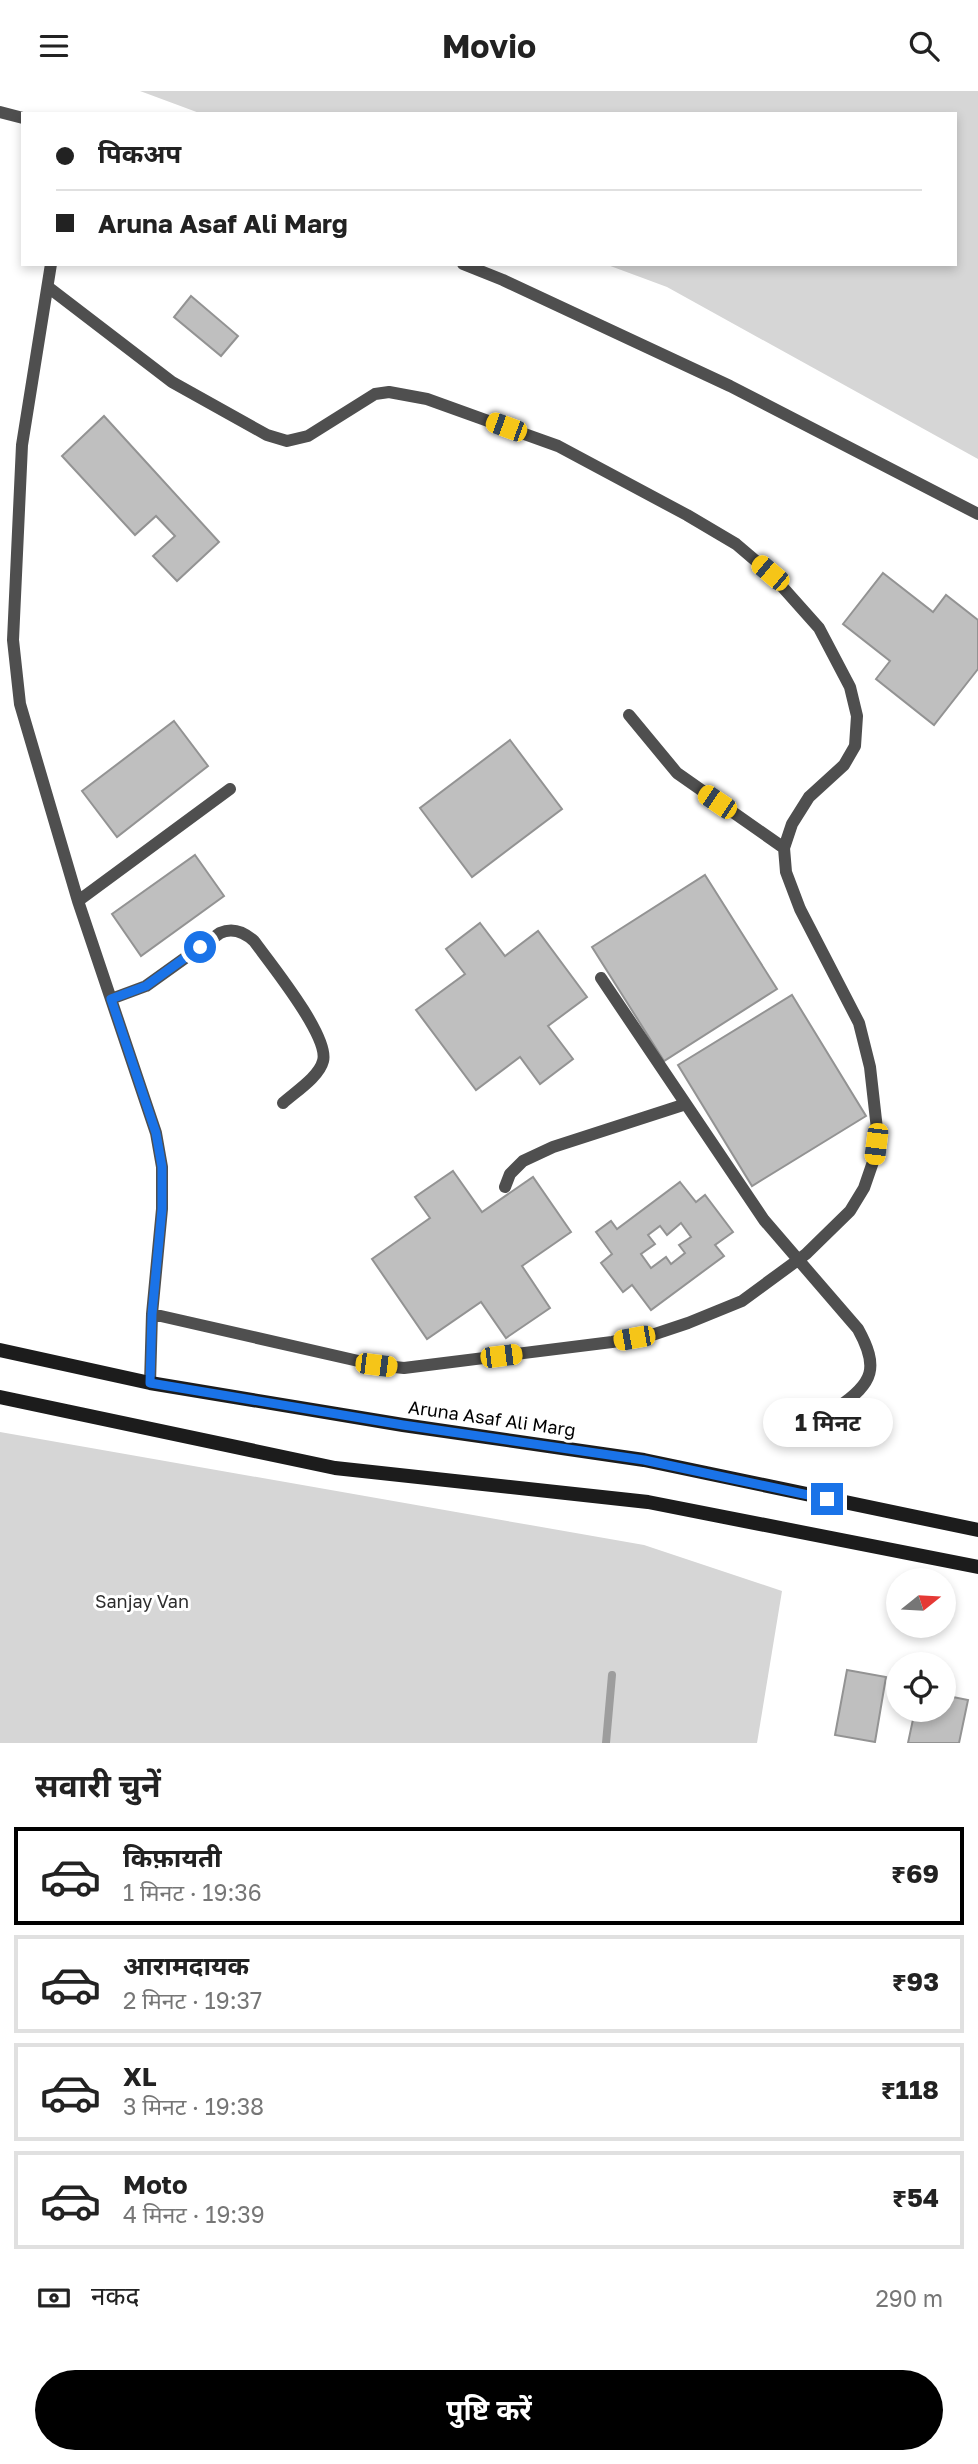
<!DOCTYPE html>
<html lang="hi">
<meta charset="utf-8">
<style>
:root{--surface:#fff;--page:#f6f6f6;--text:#222;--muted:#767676;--line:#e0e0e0;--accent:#000}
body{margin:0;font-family:"Golos Text","Noto Sans Devanagari",sans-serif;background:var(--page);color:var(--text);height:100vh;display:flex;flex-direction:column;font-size:26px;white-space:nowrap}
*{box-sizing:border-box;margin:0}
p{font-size:23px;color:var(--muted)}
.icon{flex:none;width:38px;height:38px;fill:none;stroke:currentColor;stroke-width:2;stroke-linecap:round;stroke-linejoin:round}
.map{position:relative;height:1652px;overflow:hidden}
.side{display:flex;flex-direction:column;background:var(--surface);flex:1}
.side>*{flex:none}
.top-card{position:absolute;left:21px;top:21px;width:936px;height:154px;border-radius:0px;box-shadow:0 4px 10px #0003;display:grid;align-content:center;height:154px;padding:0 35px;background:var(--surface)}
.needle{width:46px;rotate:72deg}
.buttons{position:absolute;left:886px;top:1477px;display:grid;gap:14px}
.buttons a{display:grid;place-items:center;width:70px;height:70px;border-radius:50%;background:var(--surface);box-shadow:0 4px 10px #0003;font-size:35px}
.end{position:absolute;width:32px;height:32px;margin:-16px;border:9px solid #1a73e8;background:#fff;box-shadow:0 0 0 4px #fff}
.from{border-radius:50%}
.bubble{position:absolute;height:49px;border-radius:24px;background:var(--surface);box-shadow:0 4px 10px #0003;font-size:23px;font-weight:700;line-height:49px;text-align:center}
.car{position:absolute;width:21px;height:42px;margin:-21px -10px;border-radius:9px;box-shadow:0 0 5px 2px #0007;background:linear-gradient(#f5c518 24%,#345 0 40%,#f5c518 0 76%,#345 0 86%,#f5c518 0)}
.top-card b{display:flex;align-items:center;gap:24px;height:66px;font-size:26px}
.top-card b+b{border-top:2px solid var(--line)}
.top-card i{width:18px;height:18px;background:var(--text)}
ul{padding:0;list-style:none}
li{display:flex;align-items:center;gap:21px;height:98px;margin:0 14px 10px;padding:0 21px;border:4px solid var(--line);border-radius:0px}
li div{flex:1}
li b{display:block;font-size:26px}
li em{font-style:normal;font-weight:700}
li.active{border-color:var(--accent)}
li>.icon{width:63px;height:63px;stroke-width:1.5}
h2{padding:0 35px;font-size:32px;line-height:84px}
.pay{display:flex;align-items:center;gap:18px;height:77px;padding:0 35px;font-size:26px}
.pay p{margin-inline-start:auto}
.primary-button{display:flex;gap:14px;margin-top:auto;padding:14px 35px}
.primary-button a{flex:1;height:80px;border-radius:42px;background:var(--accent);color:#fff;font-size:28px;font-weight:700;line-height:80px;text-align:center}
header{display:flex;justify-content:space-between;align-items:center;height:91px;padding:0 35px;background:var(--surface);font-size:32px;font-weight:700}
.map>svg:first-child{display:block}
</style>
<header><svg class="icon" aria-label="menu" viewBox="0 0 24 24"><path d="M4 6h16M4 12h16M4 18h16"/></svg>Movio<svg class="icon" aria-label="search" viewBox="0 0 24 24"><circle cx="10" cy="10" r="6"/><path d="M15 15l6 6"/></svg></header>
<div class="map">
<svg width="978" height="1652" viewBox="0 0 978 1652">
<rect width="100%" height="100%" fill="#fff"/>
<path fill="#d6d6d6" d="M140,0h838v368l-311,-172 -62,-23h351v-150h-754z
M0,1341l644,113 138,46 -25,152h-757z"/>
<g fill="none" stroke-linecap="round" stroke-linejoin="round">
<path stroke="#9d9d9d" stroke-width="8" d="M606,1652l6,-68"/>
</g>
<path fill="#bfbfbf" stroke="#939393" stroke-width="2" fill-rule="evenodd" d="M191,205l47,40 -17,20 -47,-39z
M104,325l115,126 -42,39 -24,-25 22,-20 -19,-20 -21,19 -73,-79z
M883,482l50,39 13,-17 32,25v49l-44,56 -58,-46 14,-18 -47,-37z
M174,630l34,45 -91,71 -35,-46z
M510,649l52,69 -90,68 -52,-69z
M195,764l29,41 -83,60 -29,-42z
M705,784l72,114 -113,72 -72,-114z
M480,832l25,33 33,-25 49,66 -39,29 25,33 -33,25 -20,-27 -44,33 -60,-80 49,-36 -19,-25z
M792,904l74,121 -114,70 -74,-121z
M453,1080l29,41 51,-35 38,55 -49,34 28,42 -44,30 -25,-36 -54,37 -55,-80 58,-41 -15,-21z
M680,1091l16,20 9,-7 28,37 -18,13 9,11 -73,54 -19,-25 -9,7 -22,-29 11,-9 -16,-22 15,-11 6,8zM681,1132l10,14 -12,8 6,8 -14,11 -5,-7 -15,11 -10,-14 14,-10 -7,-9 12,-9 7,9z
M847,1579l39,7 -11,65 -40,-7z
M943,1604l25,5 -9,43h-51l7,-33h28z"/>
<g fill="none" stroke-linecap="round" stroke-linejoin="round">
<path stroke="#4f4f4f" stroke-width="12" d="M0,21l23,6
M51,173l-29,181 -9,195 7,64 58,197 78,232 6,34v42l-10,105 -2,69
M463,173l40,16 227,106 248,128
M48,196l124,95 95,53 20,6 21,-5 67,-42 14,-2 38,7 131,47 129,69 49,29 34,29 49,55 31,59 7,29 -2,30 -11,19 -35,32 -17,27 -8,24 2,24 14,37 59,114 11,44 7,62 -3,30 -10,29 -14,23 -44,43 -64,47 -54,22 -33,11 -43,8 -208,26 -28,-3 -224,-51
M629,624l48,58 107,75
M78,810l152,-112
M601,887l163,242 94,109c21,38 16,54 -20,78
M111,908l35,-13 74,-53c13,-6 24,-1 34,8 16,22 76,96 69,120 -4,16 -28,31 -40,42
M505,1096l5,-13 13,-13 30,-14 133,-43"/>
<path stroke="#1c1c1c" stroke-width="14" d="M0,1259l150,33 253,42 241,35 334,70
M0,1306l335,71 313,34 330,65"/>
</g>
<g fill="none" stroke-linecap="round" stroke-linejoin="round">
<path stroke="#1a73e8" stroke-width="9" d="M200,856l-54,39 -35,13 45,134 6,34v42l-10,105 -2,69 253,42 241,35 183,39"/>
</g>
<g text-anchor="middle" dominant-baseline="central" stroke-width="6" stroke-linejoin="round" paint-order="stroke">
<g font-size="18" fill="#000" stroke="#fff">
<text transform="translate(492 1327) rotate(8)">Aruna Asaf Ali Marg</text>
</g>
<g font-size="18" fill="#2d2d2d" stroke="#fff">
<text x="142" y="1510">Sanjay Van</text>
</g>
</g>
</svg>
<div class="buttons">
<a><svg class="needle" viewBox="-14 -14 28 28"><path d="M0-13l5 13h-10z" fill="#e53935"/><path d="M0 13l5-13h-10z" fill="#767676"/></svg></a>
<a><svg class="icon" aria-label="locate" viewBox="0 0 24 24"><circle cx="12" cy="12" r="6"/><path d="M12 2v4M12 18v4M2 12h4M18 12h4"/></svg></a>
</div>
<i class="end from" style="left:200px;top:856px"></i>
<i class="end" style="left:827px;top:1408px"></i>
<div class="bubble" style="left:763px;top:1307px;width:130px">1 मिनट</div>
<i class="car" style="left:506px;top:336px;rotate:290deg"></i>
<i class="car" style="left:770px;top:482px;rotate:310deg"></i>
<i class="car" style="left:717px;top:711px;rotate:304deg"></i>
<i class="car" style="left:876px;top:1053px;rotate:187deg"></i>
<i class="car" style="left:634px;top:1247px;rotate:260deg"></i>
<i class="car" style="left:501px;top:1265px;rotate:83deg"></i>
<i class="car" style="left:376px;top:1274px;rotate:97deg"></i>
<div class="top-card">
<b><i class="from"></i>पिकअप</b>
<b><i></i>Aruna Asaf Ali Marg</b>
</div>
</div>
<section class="side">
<h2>सवारी चुनें</h2>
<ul>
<li class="active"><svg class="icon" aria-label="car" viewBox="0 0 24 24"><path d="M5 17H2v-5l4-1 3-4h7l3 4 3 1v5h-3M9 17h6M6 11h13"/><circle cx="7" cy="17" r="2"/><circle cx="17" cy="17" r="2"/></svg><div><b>किफ़ायती</b><p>1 मिनट · 19:36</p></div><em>₹69</em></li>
<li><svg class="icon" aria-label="car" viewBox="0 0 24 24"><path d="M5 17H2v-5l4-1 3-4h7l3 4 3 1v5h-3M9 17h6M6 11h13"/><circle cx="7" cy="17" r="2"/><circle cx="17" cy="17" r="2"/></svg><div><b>आरामदायक</b><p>2 मिनट · 19:37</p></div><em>₹93</em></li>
<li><svg class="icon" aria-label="car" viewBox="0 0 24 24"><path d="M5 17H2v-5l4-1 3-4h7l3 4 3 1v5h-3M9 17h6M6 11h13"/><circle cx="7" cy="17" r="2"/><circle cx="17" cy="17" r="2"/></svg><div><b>XL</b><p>3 मिनट · 19:38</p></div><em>₹118</em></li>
<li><svg class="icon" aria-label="car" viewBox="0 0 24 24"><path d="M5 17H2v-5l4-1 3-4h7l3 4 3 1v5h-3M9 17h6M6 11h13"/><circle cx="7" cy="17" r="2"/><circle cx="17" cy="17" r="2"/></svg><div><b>Moto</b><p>4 मिनट · 19:39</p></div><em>₹54</em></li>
</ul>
<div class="pay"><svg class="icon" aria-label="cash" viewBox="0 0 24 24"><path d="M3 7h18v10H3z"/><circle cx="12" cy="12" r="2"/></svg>नकद<p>290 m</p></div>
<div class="primary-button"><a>पुष्टि करें</a></div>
</section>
